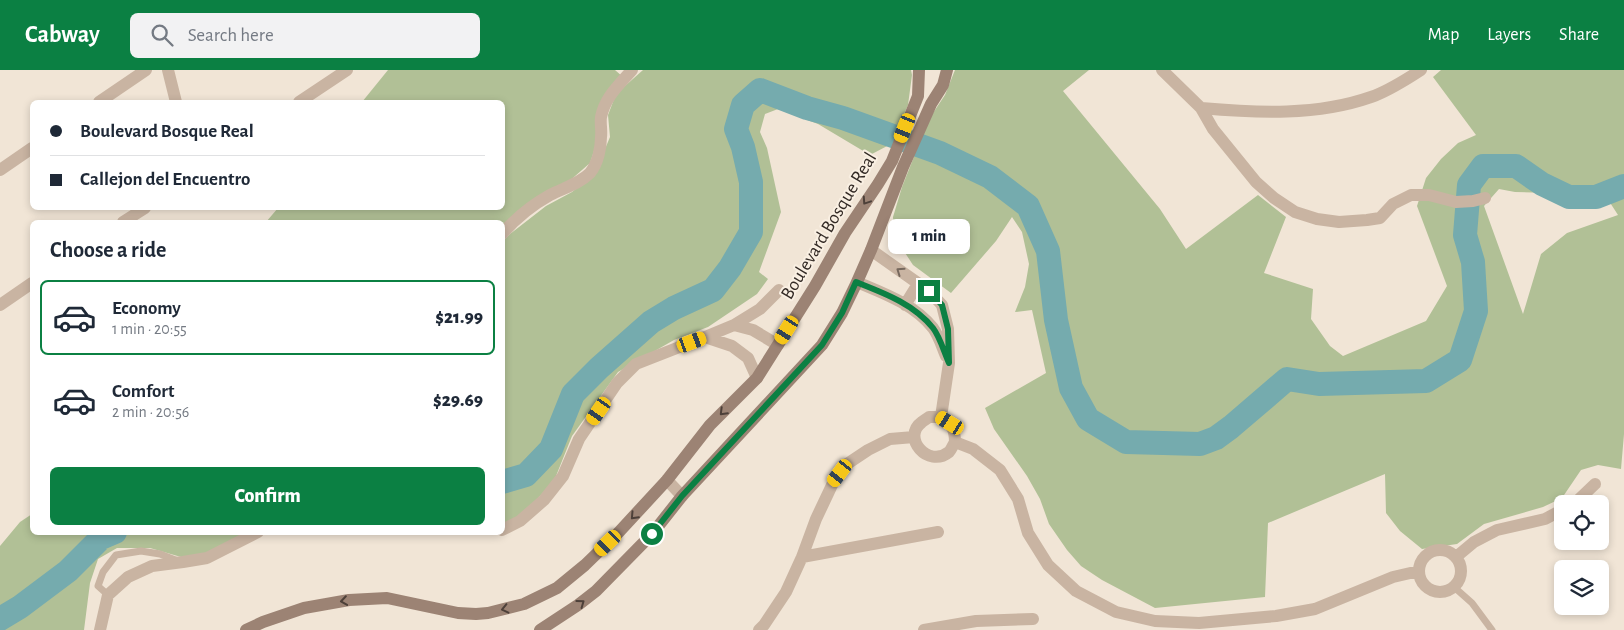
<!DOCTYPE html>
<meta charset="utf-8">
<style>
:root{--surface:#fff;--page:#f2f2f3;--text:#1f2937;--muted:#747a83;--line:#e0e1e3;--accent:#0b8043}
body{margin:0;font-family:"Alegreya Sans",sans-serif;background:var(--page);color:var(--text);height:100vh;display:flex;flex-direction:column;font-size:19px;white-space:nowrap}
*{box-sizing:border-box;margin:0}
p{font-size:16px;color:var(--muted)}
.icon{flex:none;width:28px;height:28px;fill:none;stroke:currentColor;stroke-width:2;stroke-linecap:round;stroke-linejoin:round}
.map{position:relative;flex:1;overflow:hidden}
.side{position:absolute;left:30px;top:150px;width:475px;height:315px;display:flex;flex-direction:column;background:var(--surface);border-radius:8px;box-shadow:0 2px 8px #0003}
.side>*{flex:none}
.top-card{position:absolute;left:30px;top:30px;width:475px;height:110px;border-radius:8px;box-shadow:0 2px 8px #0003;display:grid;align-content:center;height:110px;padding:0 20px;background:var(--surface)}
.fabs{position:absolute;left:1554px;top:425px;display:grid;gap:10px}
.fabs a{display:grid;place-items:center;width:55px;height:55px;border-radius:8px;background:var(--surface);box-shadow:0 2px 8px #0003;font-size:25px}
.end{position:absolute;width:22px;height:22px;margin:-11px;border:6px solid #0b8043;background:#fff;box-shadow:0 0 0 2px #fff}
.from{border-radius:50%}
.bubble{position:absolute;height:35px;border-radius:8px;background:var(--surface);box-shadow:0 2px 8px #0003;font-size:16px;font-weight:800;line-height:35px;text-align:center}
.car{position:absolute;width:15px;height:30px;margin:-15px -8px;border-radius:6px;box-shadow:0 0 4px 1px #0007;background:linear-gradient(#f5c518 24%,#345 0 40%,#f5c518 0 76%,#345 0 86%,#f5c518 0)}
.top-card b{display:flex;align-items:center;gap:18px;height:48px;font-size:19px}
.top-card b+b{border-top:1px solid var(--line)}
.top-card i{width:12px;height:12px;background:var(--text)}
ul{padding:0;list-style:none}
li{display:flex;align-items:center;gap:15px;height:75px;margin:0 10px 8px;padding:0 10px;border:2px solid transparent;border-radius:8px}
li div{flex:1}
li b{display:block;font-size:19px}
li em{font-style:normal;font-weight:800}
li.selected{border-color:var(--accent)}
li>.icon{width:45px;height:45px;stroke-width:1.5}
h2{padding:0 20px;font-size:22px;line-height:60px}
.button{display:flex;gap:10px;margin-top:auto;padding:10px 20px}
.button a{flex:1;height:58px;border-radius:8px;background:var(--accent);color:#fff;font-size:20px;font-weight:800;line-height:58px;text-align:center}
header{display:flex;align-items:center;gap:30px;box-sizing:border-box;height:70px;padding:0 25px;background:var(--accent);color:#fff}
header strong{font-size:24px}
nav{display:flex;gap:28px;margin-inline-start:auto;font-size:18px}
.search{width:350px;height:45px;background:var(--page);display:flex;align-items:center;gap:12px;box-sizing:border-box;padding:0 18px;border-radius:8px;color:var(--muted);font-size:19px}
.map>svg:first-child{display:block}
</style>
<header>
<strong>Cabway</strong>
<div class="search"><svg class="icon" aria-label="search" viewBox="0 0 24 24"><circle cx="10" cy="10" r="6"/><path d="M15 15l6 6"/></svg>Search here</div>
<nav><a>Map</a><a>Layers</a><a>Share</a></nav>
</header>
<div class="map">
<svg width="1624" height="560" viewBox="0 0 1624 560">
<rect width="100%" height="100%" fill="#f1e5d6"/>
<path fill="#b1c096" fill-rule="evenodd" d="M388,0h227l8,7 -18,20 -8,45 -7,21 -24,21 -63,42 -1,-4h-236l12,-14h224v-106h-140z
M643,0h268l1,5 -4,30 -17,39 -21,11 -52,-31 -40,-15 -13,5 -5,18 7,16 14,64 -22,60 9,7 -11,15 -49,33 -34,13 -56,32 -46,64 -18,45 -31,33 -20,11 -1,-283 8,-8 36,-28 26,-14 23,-19 15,-36 -2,-22 8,-21z
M955,0h134l-26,21 97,118 26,40 72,-54 28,22 -22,56 49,16 -2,30 19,27 13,10 83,-35 21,-35 -30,-80 9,-28 15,-19 17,-16 18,-8 -43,-58 8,-7h183v364l-3,35 -23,-4 -17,5 -19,28 -19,9 -59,17 -27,20 -35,5 -22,-18 -14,-18 -1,-39 -117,49 -3,74 -110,11 -53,-28 -21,-14 -14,-16 -18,-26 -9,-25 -13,-23 -33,-47 -9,-21 61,-35 -14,-63 -17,2 10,-25 4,-23 -7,-32 -10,-15 -16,24 -45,52 -38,-28 -19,-29 -1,-19 9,-30 27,-68 16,-24zM1567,116l26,2 14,10 11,17 -51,18 -26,21 -18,60 -39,-108 15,-17 16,3 34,1z
M32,444v18l212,1 -34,20 -29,4 -31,-9h-33l-19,11 -8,24 -6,47h-84v-84l20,-24z"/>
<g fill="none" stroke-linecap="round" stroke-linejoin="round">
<path stroke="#75abae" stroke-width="24" d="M502,412l24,-7 25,-26 22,-55 26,-26 52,-46 23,-14 39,-18 17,-22 21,-36v-50l-8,-35 -7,-18 7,-24 17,-15 47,18 36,10 97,35 50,24 38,29 20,45 8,69 15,68 17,31 38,23 74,2 16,-6 15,-11 56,-48 32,5 107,-3 34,-21 16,-49 -3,-49 -8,-27 4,-50 14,-19h33l26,18 27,13h27l28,-11
M0,549l20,-12 48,-36 33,-33 14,-6"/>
<path stroke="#c9b4a2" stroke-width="7" d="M1454,517l18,16 20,27
M108,525l-10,-9 5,-14 13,-17 25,-4 19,3 18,7"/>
<path stroke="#c9b4a2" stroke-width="12" d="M168,0l8,32
M1162,0l39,38 12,21 43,53 18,16 21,14 22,7 22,3 28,-2 13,-2 13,-14 18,-9h18l27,7 17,-1 12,-3
M99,32l47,-32
M299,32l48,-32
M1201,38c56,5 116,8 170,-11 18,-6 34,-17 50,-27
M0,100l32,-22
M123,152l22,-14
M502,164c14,-16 30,-29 48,-39 13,-7 29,-11 40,-22 8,-10 11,-25 11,-36 1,-7 -1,-13 0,-20 4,-20 18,-32 31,-47
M871,180l58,41 13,14 6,24 1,34 -8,54
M857,212c26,11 57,22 76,46 6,8 9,19 13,28
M0,235l32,-22
M905,235l13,-21
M734,255l19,5 25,15
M705,267l27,9 16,12 9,20
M941,347c-4,0 -9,0 -12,0 -1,1 -6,4 -7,5 -21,15 6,47 27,30 2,-2 4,-7 6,-10
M941,347c11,7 14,13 14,25
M955,372l18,7 27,21 18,29 10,34 20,32 28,26 40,21 39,9 44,2 77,-7 39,-7 78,-32 26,-6
M667,410l15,16
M1574,434l21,-20
M502,460l18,-9 24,-21 19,-24 16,-37 38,-56 19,-19 69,-27 29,-12 26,-16 19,-19
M1419 501a21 21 0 1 1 42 0a21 21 0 1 1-42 0Z
M802,487l136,-25
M1456,487l18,-15 23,-12 48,-11 17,-9
M100,560l8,-35 20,-18 24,-11 31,-4 24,-4 51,-26
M759,560l5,-5 22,-33 16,-35 14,-38 17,-36 14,-19 21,-14 22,-11 24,-2
M924,560l52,-9 57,-2"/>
<path stroke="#9c8374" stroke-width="12" d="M246,560l17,-8 41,-14 45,-8 38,-2 71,15 18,1 12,-1 36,-9 33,-16 28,-23 34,-33 48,-52 43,-55 47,-47 58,-92 30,-53 33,-49 14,-23 26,-65 1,-26
M540,560l38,-25 18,-14 56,-57 30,-38 140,-151 20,-32 15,-31 14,-32 32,-83 28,-63 12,-19 4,-15"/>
</g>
<defs><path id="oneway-chevron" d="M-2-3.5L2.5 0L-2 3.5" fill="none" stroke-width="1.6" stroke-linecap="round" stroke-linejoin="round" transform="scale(1.25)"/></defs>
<g stroke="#4d4039">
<use href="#oneway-chevron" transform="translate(866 131) rotate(124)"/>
<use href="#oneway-chevron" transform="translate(723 342) rotate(135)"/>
<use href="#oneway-chevron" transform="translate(634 446) rotate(133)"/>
<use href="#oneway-chevron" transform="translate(344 531) rotate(172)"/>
<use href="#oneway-chevron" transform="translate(581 533) rotate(-36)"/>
<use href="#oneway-chevron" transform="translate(505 539) rotate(167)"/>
</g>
<use stroke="#76685d" href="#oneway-chevron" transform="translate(900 201) rotate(-145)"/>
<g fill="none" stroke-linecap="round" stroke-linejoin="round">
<path stroke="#0b8043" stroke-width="6" d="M652,464l30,-38 140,-151 20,-32 14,-31c28,11 58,22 77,46 7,9 11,24 16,35l-1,-34 -6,-24 -13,-14"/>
</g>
<g text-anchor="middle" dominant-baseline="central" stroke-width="4" stroke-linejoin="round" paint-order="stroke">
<g font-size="19" fill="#332a25" stroke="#f9efe2">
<text transform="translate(829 156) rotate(-59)">Boulevard Bosque Real</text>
</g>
</g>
</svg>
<div class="fabs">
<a><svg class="icon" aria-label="locate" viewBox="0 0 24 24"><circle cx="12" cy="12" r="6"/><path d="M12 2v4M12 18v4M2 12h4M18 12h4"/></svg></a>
<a><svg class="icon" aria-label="layers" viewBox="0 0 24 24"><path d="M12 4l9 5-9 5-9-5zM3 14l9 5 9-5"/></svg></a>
</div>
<i class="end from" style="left:652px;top:464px"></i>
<i class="end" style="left:929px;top:221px"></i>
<div class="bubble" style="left:888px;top:149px;width:82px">1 min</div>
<i class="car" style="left:905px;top:58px;rotate:202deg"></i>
<i class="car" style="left:787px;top:260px;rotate:212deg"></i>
<i class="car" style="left:692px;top:272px;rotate:70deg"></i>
<i class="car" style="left:599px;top:341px;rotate:215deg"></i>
<i class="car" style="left:950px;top:353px;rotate:301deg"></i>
<i class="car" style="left:840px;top:403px;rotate:217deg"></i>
<i class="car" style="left:608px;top:473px;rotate:226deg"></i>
<div class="top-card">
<b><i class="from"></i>Boulevard Bosque Real</b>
<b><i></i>Callejon del Encuentro</b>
</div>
<section class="side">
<h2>Choose a ride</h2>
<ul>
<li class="selected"><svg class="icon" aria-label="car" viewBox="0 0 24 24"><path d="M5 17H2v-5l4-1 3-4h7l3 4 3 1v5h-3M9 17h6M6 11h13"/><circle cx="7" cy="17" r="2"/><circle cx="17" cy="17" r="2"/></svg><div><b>Economy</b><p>1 min · 20:55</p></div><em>$21.99</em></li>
<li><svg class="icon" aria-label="car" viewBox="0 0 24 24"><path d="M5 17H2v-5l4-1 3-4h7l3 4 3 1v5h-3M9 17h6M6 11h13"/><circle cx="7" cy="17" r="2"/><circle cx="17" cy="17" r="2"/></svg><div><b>Comfort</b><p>2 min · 20:56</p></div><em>$29.69</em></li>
</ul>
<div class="button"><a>Confirm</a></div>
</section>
</div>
